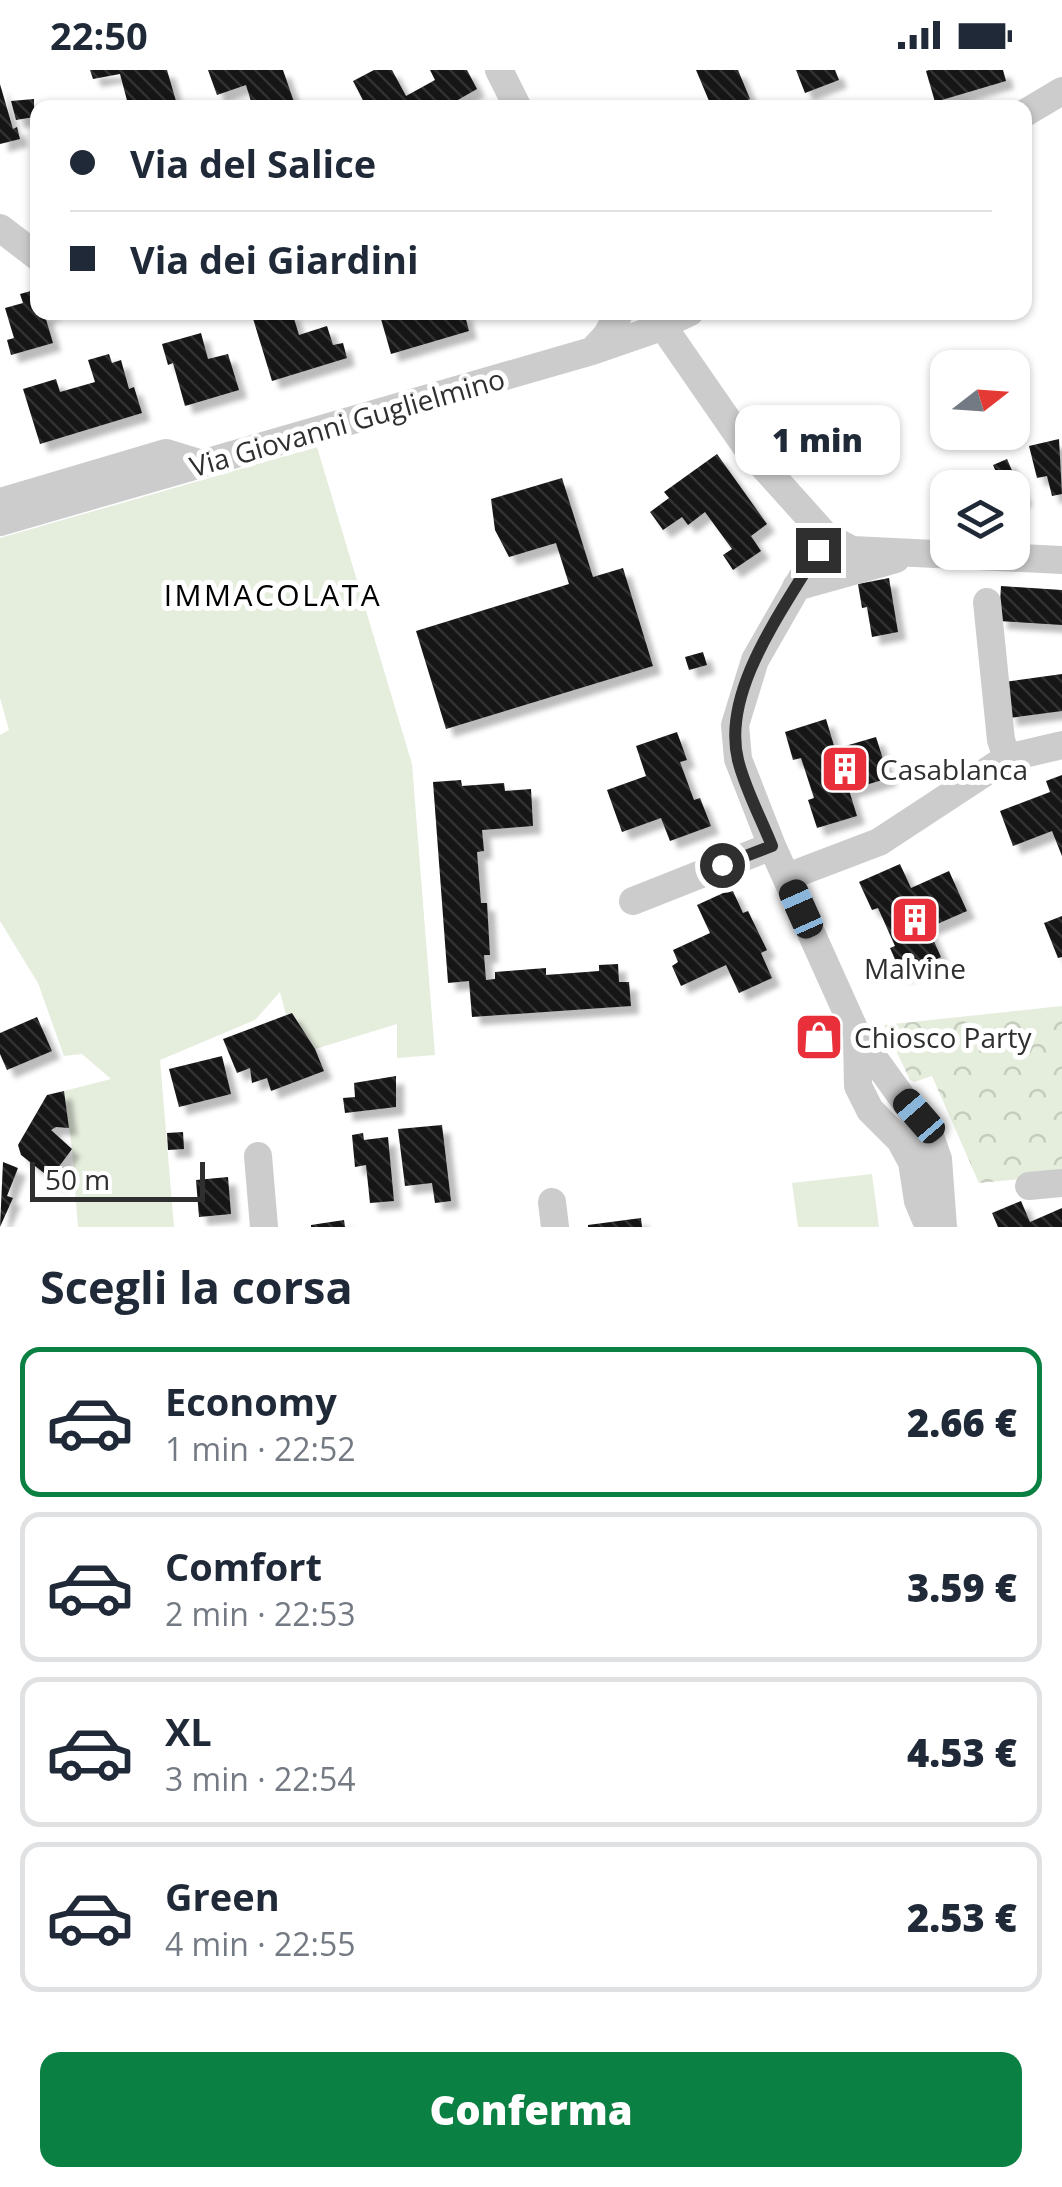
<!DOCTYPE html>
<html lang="it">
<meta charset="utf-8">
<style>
:root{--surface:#fff;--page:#f2f2f3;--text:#1f2937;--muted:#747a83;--line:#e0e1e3;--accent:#0b8043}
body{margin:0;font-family:"Open Sans",sans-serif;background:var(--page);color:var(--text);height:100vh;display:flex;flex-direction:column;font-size:38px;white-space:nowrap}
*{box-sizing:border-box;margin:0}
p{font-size:32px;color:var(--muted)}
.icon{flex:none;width:55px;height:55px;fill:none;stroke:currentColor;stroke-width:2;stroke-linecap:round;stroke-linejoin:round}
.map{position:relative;height:1157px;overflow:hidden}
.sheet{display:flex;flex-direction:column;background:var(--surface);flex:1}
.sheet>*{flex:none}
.banner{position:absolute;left:30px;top:30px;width:1002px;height:220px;border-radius:20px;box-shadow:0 2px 8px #0004;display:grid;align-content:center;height:220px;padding:0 40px;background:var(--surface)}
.needle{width:65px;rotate:73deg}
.buttons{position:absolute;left:930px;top:280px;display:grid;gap:20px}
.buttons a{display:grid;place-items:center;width:100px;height:100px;border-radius:20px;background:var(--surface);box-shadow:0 2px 8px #0004;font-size:50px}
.scale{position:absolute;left:30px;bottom:25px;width:175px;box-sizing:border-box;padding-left:10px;border:5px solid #2f2f2f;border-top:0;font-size:28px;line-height:35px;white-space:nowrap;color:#2f2f2f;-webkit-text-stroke:8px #fff;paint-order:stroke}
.end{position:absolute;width:45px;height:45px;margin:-22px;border:12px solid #2f2f2f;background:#fff;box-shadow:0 0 0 5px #fff}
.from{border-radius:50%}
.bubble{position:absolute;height:70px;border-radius:20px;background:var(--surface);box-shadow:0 2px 8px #0004;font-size:32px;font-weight:800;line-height:70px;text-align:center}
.car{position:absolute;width:30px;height:60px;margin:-30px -15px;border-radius:12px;box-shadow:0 0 8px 2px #0007;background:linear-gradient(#222 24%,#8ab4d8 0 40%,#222 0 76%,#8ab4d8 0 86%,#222 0)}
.banner b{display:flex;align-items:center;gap:35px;height:95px;font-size:38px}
.banner b+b{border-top:2px solid var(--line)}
.banner i{width:25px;height:25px;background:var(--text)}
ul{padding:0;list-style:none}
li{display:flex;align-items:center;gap:30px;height:150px;margin:0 20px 15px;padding:0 20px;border:5px solid var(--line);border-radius:20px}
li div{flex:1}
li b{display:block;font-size:38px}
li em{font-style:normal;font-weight:800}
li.selected{border-color:var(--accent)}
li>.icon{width:90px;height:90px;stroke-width:1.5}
h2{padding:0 40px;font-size:45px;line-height:120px}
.action{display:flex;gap:20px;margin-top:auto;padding:20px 40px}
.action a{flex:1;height:115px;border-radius:20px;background:var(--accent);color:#fff;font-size:40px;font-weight:800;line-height:115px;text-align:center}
.status{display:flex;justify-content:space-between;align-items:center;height:70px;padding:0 50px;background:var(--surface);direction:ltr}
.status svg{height:28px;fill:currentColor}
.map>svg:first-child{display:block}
</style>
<div class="status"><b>22:50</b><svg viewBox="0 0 49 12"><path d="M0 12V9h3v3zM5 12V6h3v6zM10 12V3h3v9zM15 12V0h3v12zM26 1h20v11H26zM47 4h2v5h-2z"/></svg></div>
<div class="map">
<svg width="1062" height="1157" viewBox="0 0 1062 1157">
<defs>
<pattern id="forest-crowns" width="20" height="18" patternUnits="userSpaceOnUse" patternTransform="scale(2.5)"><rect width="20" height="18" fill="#e5eddd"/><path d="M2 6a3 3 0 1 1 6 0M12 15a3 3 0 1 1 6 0" fill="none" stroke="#c5ccbe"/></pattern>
<pattern id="building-back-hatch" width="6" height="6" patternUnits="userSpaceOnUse" patternTransform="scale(2.5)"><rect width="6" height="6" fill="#161616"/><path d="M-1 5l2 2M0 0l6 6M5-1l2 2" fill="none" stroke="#303030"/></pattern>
<filter id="shadow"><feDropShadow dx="8" dy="8" stdDeviation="2.5" flood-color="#0004"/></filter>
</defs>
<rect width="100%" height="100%" fill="#fff"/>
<path fill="#e5eddd" d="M317,377l95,317 23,291 -38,3v-34l-82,25 -23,-36 -6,2 -6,-23 -25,28 -95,40 14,167h-96l-6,-78 -8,-58 47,-12 -29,-25 -18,2 -26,-73 -38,-62v-186l9,-5 -9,-32v-160z
M872,1104l7,53h-81l-6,-44z"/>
<path fill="url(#forest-crowns)" d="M1062,936v169l-83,8 -47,-107 -18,6 -4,-2 -26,-55z"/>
<path fill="url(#building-back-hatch)" filter="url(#shadow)" d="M90,0h77l11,38h-49l-9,-34 -27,5z
M208,0h75l13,38h-43l-7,-23 -29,10z
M374,0h18l14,26 29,-16 -5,-10h37l10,19 -28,16 1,3h-83l-14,-27z
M696,0h42l12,29 -20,9h-18z
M796,0h39l4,10 -34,13z
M929,0h74l3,11 -71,21 -9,-31z
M0,14l13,45 4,-2 3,12 -20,5z
M34,29v18l-18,3 -5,-19z
M38,219v23h16l-9,4 8,27 -42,12 -4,-15 7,-2 -9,-30 18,-5 -3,-9z
M251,242h41l7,23 28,-9 6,19 10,-2 4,15 -75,23z
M379,242h85l5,19 -78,23z
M201,263l7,26 20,-5 11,36 -54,16 -12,-43 -5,2 -6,-21z
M109,284l3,9 9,-3 8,29 5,-2 8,26 -102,31 -17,-55 33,-10 4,13 35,-10 -7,-22z
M1059,369l3,55 -10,2 -5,-20 -10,2 -8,-32z
M717,384l50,70 -16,12 10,15 -28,19 -10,-15 9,-6 -27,-37 -17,13 -6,-8 -19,13 -13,-18 19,-14 -5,-6z
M1007,389l17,39 -12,5v-15h-9l-10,-23z
M562,408l31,99 30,-9 30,98 -207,63 -30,-98 153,-47 -13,-41 -47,14 -14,-27 -4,-31z
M889,508l9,54 -26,5 -5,-30 -5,1 -4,-24z
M1001,516l61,4v35l-63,-4z
M703,582l4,13 -18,5 -4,-13z
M1062,604v37l-53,7 -5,-36z
M826,649l9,30 41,-12 13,41 -40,12 8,26 -40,12 -9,-28 6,-2 -13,-40 -8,2 -8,-28z
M677,662l10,28 -7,2 14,38 6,-2 11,28 -41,15 -9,-23 -39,14 -15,-42 39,-14 -10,-30z
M1062,705v81l-10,-25 -39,15 -13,-35 50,-19 -4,-11z
M461,710l1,6 42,-3 1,8 26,-2 2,37 -51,4 2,21 -7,1 4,51h6l3,52h-6l2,25 9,-1v-7l51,-4v7l53,-4v-6l19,-1 1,18h10l2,24 -159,11 -3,-36 -21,2 -15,-201z
M900,794l11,24 38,-17 18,40 -39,17 13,29 -39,18 -12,-27 5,-2 -17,-38 -6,2 -13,-28z
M732,819l11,24 5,-2 19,39 -6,3 11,25 -33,15 -13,-28 -45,21 -9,-20 6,-4 -5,-12 37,-17 -13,-28z
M1062,846v41l-4,1 -14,-35z
M292,943l23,36 9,22 -53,20 -4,-13 -15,5 -2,-15 -13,5 -14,-34z
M37,947l15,34 -45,19 -7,-16v-21z
M824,957l6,14 -17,6 -5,-14z
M222,986l9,38 -52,13 -10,-38z
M396,1006v31l-51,6 -2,-15 12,-1 -1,-14z
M64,1021l5,37 -13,-1 -5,3 21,19 -14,19 7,6 -7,10 -37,-29 -3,-10 29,-50z
M442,1055l9,76 -16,2 -3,-20 -27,3 -7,-57z
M183,1062l1,17 -16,1 -1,-17z
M363,1063l1,7 24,-3 6,64 -24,2 -4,-38 -11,2 -3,-32z
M3,1092l15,6 -11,28 6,2 -13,29z
M228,1107l3,37 -32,3 -3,-37z
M1021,1131l9,21 32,-14v19h-64l-6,-14z
M641,1148l1,9h-54v-2z
M344,1150l1,7h-34v-2z"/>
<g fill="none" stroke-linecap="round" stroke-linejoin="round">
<path stroke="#ccc" stroke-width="28" d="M499,0l19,38
M1025,43l37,-22
M0,158l38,29
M653,242l94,136 79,88 26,14 210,10
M592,281l14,-15 14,-24
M0,432l166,-49 36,11
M0,452l592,-171 58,-20 40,-19
M826,466l-71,124 -20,65 3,34 34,87 85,189 73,101 8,23 5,68
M796,517l100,-28
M987,532l14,138 6,18
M787,807l92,-35 128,-84 55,-13
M633,831l139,-55
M857,966l1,50 12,24 30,30 12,22 6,39 11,26
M258,1086l6,71
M1029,1116l33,-3
M552,1132l3,25"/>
</g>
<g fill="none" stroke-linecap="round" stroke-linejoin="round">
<path stroke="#2f2f2f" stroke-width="12" d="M722,795l50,-19c-11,-28 -27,-57 -34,-86 -17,-70 47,-152 80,-210"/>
</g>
<defs>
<g id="building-square" transform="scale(2.5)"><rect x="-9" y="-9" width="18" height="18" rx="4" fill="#e92f3a" stroke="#fff"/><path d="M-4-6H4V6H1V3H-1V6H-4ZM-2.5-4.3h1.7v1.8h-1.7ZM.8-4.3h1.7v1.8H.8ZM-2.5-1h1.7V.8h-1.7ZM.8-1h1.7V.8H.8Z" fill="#fff"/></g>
<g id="shop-square" transform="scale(2.5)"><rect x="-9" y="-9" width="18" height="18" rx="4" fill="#e92f3a" stroke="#fff"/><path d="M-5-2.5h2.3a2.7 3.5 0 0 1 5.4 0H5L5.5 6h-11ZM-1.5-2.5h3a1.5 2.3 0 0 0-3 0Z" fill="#fff"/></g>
</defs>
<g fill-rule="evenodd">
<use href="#building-square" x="845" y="699"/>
<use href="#building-square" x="915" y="850"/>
<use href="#shop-square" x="819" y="967"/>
</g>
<g text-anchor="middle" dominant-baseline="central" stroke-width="10" stroke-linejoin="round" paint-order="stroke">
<g font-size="28" fill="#2f2f2f" stroke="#fff">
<text transform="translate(347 352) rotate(-16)">Via Giovanni Guglielmino</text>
</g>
<g font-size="28" fill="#2f2f2f" stroke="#fff" text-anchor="start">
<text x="880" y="699">Casablanca</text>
<text x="915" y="898" text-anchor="middle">Malvine</text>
<text x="854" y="967">Chiosco Party</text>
</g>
<g font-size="30" letter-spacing="2.5" fill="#000" stroke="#fff">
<text x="273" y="524">IMMACOLATA</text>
</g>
</g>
</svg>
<div class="buttons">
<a><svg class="needle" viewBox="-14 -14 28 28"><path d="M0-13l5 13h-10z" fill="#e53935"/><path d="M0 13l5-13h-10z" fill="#747a83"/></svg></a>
<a><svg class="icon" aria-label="layers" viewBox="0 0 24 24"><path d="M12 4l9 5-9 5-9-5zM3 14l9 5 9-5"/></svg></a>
</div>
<div class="scale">50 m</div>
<i class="end from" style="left:722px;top:795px"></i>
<i class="end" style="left:818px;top:480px"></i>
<div class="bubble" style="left:735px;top:335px;width:165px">1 min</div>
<i class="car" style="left:801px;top:839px;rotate:336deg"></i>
<i class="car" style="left:919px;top:1046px;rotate:319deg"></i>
<div class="banner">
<b><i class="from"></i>Via del Salice</b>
<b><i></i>Via dei Giardini</b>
</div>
</div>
<section class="sheet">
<h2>Scegli la corsa</h2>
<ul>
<li class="selected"><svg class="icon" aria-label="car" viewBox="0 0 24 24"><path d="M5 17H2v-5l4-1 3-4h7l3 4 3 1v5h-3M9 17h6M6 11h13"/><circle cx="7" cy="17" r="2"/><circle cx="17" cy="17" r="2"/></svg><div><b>Economy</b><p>1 min · 22:52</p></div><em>2.66 €</em></li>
<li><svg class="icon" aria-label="car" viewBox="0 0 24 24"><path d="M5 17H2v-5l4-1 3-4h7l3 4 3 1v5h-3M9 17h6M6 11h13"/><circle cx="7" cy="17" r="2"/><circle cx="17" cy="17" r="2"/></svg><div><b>Comfort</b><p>2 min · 22:53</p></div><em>3.59 €</em></li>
<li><svg class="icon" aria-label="car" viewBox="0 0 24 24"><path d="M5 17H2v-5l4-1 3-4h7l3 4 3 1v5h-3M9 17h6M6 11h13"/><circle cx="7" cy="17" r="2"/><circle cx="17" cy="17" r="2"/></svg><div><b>XL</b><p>3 min · 22:54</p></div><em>4.53 €</em></li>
<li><svg class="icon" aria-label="car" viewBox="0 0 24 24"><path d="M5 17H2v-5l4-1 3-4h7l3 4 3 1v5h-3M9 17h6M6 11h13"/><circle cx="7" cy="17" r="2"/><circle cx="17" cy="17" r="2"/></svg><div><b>Green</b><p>4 min · 22:55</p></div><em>2.53 €</em></li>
</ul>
<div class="action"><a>Conferma</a></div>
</section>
